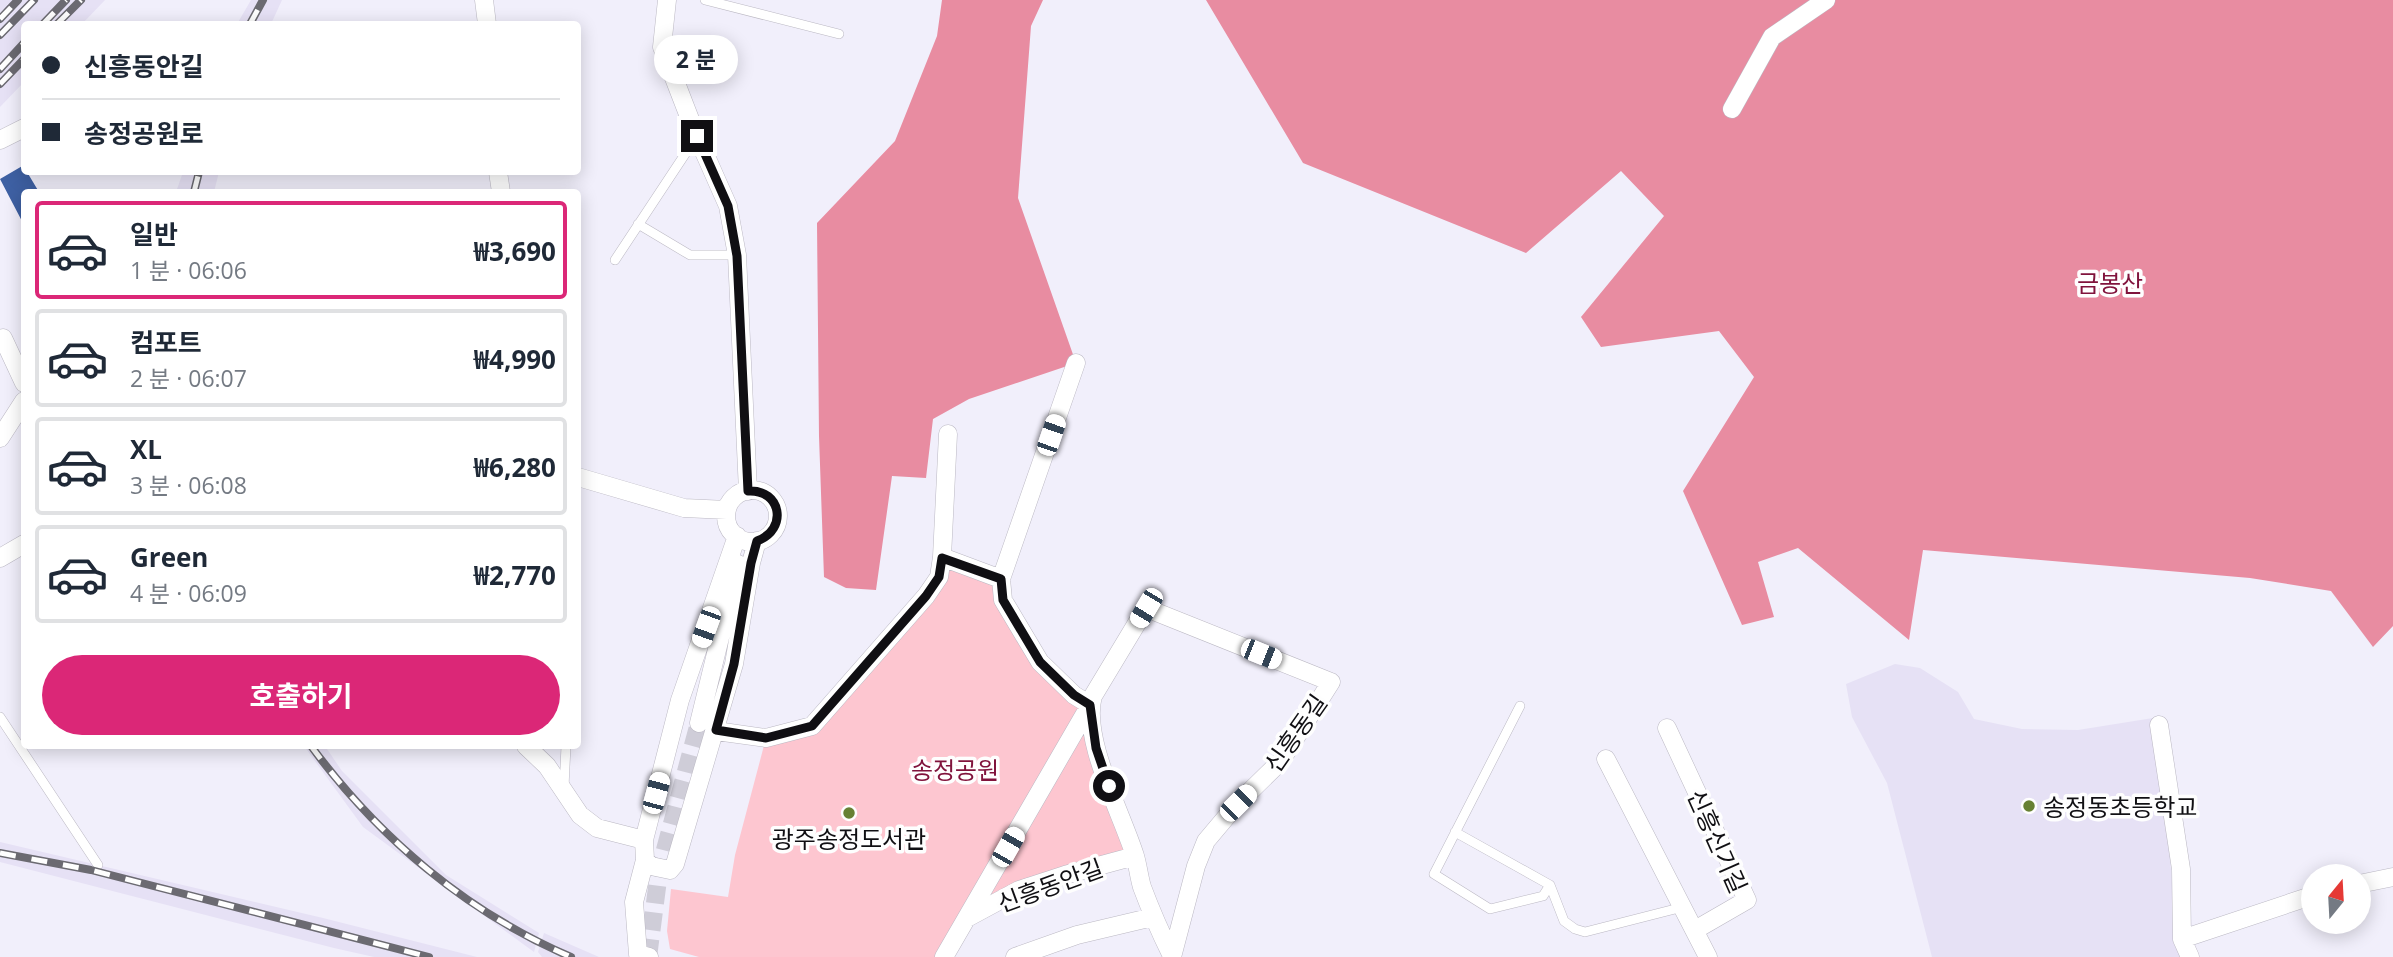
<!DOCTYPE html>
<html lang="ko">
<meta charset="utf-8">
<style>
:root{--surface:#fff;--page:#f6f6f7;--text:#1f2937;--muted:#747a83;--line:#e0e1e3;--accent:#db2777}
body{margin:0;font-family:"Open Sans","Noto Sans KR",sans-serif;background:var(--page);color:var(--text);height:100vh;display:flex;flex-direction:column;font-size:26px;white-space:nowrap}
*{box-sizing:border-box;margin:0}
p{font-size:23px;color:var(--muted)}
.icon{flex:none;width:38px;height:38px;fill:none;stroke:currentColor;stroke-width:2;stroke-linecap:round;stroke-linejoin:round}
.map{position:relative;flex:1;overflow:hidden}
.panel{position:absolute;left:21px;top:189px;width:560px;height:560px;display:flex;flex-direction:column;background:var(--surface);border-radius:7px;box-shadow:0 4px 18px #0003}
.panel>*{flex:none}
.guide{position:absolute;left:21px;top:21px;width:560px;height:154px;border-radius:7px;box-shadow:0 4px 18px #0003;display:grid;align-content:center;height:154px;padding:0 21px;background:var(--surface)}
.needle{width:46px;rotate:18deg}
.fabs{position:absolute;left:2301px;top:864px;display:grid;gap:14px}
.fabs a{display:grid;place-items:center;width:70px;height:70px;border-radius:50%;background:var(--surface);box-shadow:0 4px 18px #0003;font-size:35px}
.end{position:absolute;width:32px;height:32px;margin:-16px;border:9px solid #100f13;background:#fff;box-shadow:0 0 0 4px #fff}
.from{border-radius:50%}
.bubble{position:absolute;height:49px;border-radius:24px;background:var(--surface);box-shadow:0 4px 18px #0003;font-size:23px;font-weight:700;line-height:49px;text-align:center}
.car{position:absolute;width:21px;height:42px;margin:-21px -10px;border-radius:9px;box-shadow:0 0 5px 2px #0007;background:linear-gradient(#fff 24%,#345 0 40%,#fff 0 76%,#345 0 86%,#fff 0)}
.guide b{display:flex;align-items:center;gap:24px;height:66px;font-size:26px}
.guide b+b{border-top:2px solid var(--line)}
.guide i{width:18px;height:18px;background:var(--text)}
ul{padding:12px 0 0;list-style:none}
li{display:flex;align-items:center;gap:21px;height:98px;margin:0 14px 10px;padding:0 7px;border:4px solid var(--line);border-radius:7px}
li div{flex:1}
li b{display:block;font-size:26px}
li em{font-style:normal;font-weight:700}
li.current{border-color:var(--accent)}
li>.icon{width:63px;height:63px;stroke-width:1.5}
.primary-button{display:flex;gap:14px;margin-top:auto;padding:14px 21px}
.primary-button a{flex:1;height:80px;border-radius:42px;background:var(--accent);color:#fff;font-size:28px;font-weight:700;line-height:80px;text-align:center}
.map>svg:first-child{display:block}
</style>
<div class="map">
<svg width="2393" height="957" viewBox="0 0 2393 957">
<rect width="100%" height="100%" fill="#f1effb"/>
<path fill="#e6e1f5" d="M0,0h105l-23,24h-58v58l-24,25z
M251,0h31l-11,24h-34z
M183,172h36l-5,20h-38z
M1895,664l25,4 38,24 16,27 48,10 56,1 75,-12 15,111 5,68 10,60h-251l-45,-174 -35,-66 -6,-33z
M304,746h21l17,25 104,104 93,58 -5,19 -171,-125z
M0,842l323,76 154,39h-103l-40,-9 -334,-86z
M544,933l55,24h-57l-4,-5z"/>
<path fill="#fdc6d0" d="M942,557l59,22 2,21 71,95 61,161 -168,61 -23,40h-245l-29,-8 -3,-18 4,-42 57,8 7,-42 31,-117 46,-12 114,-130z"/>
<path fill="#e88ca1" d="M942,0h101l-12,26 -13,172 58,165 -107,36 -36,20 -7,59 -34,-2 -16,114 -30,-2 -22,-11 -5,-141 -2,-213 78,-82 42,-105z
M1206,0h1187v626l-20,21 -42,-56 -81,-13 -327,-28 -14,90 -111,-92 -40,14 16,55 -32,8 -59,-134 71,-114 -35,-46 -118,16 -20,-30 83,-101 -43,-45 -95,82 -223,-90z"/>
<path fill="#3e60a3" d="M24,165v7h3l12,20h-15v33l-24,-46z"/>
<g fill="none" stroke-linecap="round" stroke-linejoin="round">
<path stroke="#cfcdd8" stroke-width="18" stroke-dasharray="18 9" stroke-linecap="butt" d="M648,957l11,-85 40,-149"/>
<g stroke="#bbb8c3" stroke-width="10">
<path id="lane" d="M705,0l134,34
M638,224l52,31h47
M615,260l82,-124
M1520,706l-86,168 56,35 53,-13 7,-11
M0,717l98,148
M564,787l2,-41
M1455,832l95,53 14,36 11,8 10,3 98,-25"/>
</g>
<g stroke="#bbb8c3" stroke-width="19">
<path id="street" d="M484,0l3,24
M667,0l-5,47 31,80 35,79 9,49 11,236
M1732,109l40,-72 54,-37
M0,140l24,-12
M498,172l3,20
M0,339l3,-1 21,45
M0,438l24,-37
M578,477l106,31 43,2
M726 516a26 26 0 1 1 52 0a26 26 0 1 1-52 0Z
M737,536l-57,164 -36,140 1,20 6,6 19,4 5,-6 59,-200 17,-101 6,-22
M942,557l6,-123
M0,558l24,-14
M1001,579l75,-216
M699,723l39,-159
M2159,725l22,144 1,70 8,18
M1667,728l80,172 -52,30
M716,731l50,7 46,-12 114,-130 13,-19 3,-20 59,22 2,21 37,62 34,33 16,10 -146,252
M526,746l21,20 33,49 17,13 47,12
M1606,759l102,198
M645,860l-11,42 4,52 11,3
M2359,884l34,-7
M967,918l52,-28 46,-15 70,-19
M2182,939l132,-44
M1015,957l62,-22 76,-18
M1172,957l24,-91 10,-25 32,-38 42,-41 51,-80 -185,-74 -53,88c-12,42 29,118 42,160 3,10 4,21 7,31 9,24 19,47 30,69"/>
</g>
<use href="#lane" stroke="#fff" stroke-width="9"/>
<use href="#street" stroke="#fff" stroke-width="18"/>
<g stroke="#6b6a71" stroke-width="8">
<path id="rail" d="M0,19l18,-19
M43,24l23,-24
M57,24l24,-24
M250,24l13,-24
M0,35l34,-35
M0,69l24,-26
M0,84l24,-25
M194,192l5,-20
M311,746c67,91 155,166 260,211
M0,853l91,17 338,87"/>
</g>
<use href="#rail" stroke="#fefefe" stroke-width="5" stroke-dasharray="16" stroke-linecap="butt"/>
</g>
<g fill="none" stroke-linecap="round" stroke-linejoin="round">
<path stroke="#100f13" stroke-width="9" d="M697,136l31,70 9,50 11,235c34,-2 40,39 9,50l-6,22 -17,101 -18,66 50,8 46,-12 114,-130 13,-19 3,-19 59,21 2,21 37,62 34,33 16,10 6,43 13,38"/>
</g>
<g fill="#678033" stroke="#fefefe" stroke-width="2.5">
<circle cx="2029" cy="806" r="7"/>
<circle cx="849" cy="813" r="7"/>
</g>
<g text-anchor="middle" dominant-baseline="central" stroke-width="7" stroke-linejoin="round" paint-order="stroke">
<g font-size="24" fill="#80133c" stroke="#fefefe">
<text x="2110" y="282">금봉산</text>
<text x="955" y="769">송정공원</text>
</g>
<g font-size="24" fill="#100f13" stroke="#fefefe">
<text transform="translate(1295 733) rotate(-55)">신흥동길</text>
<text transform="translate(1718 841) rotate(66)">신흥신기길</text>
<text transform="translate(1050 885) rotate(-20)">신흥동안길</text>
</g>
<g font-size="24" fill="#100f13" stroke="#fefefe" text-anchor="start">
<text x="2043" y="806">송정동초등학교</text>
<text x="849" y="838" text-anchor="middle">광주송정도서관</text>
</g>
</g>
</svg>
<div class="fabs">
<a><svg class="needle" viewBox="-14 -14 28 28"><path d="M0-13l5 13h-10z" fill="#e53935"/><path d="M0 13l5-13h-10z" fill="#747a83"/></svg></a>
</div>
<i class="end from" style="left:1109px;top:786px"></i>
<i class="end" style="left:697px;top:136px"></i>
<div class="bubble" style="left:654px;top:35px;width:84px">2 분</div>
<i class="car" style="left:1051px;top:435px;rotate:19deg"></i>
<i class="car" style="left:1146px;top:608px;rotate:211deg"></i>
<i class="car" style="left:706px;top:627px;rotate:200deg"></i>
<i class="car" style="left:1261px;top:654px;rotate:112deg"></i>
<i class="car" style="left:656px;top:793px;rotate:15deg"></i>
<i class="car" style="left:1238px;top:803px;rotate:45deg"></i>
<i class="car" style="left:1008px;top:847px;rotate:30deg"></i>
<div class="guide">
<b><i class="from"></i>신흥동안길</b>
<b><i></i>송정공원로</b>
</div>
<section class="panel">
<ul>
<li class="current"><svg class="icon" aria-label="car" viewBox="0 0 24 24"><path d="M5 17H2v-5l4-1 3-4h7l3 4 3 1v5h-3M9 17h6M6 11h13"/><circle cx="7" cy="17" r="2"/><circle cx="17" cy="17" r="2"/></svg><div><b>일반</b><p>1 분 · 06:06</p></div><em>₩3,690</em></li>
<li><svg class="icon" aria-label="car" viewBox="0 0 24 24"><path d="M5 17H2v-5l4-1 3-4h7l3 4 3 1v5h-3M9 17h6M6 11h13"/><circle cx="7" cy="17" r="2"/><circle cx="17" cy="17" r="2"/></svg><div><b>컴포트</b><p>2 분 · 06:07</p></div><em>₩4,990</em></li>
<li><svg class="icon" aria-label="car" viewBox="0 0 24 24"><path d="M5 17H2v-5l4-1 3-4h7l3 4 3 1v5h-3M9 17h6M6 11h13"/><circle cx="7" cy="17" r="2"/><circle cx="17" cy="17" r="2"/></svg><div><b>XL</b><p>3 분 · 06:08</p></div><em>₩6,280</em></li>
<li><svg class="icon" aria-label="car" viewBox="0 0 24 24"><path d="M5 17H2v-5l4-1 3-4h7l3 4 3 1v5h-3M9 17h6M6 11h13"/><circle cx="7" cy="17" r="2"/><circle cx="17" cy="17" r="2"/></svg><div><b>Green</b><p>4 분 · 06:09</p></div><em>₩2,770</em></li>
</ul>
<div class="primary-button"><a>호출하기</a></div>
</section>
</div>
